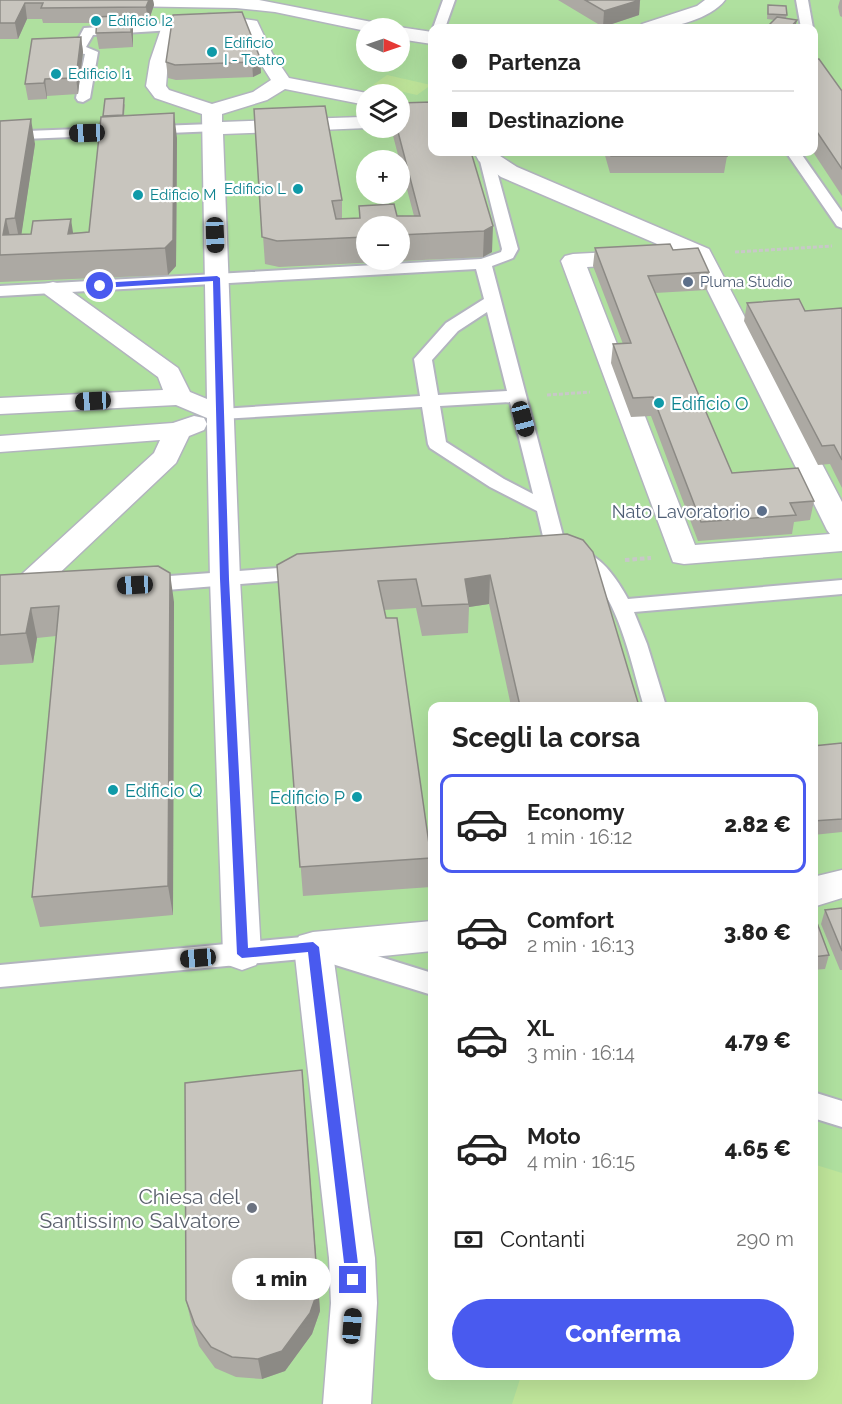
<!DOCTYPE html>
<html lang="it">
<meta charset="utf-8">
<style>
:root{--surface:#fff;--page:#f2f2f2;--text:#222;--muted:#767676;--line:#e0e0e0;--accent:#495aef}
body{margin:0;font-family:Raleway,sans-serif;background:var(--page);color:var(--text);height:100vh;display:flex;flex-direction:column;font-size:22px;white-space:nowrap}
*{box-sizing:border-box;margin:0}
p{font-size:20px;color:var(--muted)}
.icon{flex:none;width:33px;height:33px;fill:none;stroke:currentColor;stroke-width:2;stroke-linecap:round;stroke-linejoin:round}
.map{position:relative;flex:1;overflow:hidden}
.sheet{position:absolute;left:428px;top:702px;width:390px;height:678px;display:flex;flex-direction:column;background:var(--surface);border-radius:12px;box-shadow:0 6px 24px #0002}
.sheet>*{flex:none}
.guide{position:absolute;left:428px;top:24px;width:390px;height:132px;border-radius:12px;box-shadow:0 6px 24px #0002;display:grid;align-content:center;height:132px;padding:0 24px;background:var(--surface)}
.needle{width:39px;rotate:92deg}
.buttons{position:absolute;left:356px;top:18px;display:grid;gap:12px}
.buttons a{display:grid;place-items:center;width:54px;height:54px;border-radius:50%;background:var(--surface);box-shadow:0 6px 24px #0002;font-size:30px}
.end{position:absolute;width:27px;height:27px;margin:-14px;border:8px solid #495aef;background:#fff;box-shadow:0 0 0 3px #fff}
.from{border-radius:50%}
.bubble{position:absolute;height:42px;border-radius:21px;background:var(--surface);box-shadow:0 6px 24px #0002;font-size:20px;font-weight:800;line-height:42px;text-align:center}
.car{position:absolute;width:18px;height:36px;margin:-18px -9px;border-radius:8px;box-shadow:0 0 4px 2px #0007;background:linear-gradient(#222 24%,#8ab4d8 0 40%,#222 0 76%,#8ab4d8 0 86%,#222 0)}
.guide b{display:flex;align-items:center;gap:21px;height:57px;font-size:22px}
.guide b+b{border-top:2px solid var(--line)}
.guide i{width:15px;height:15px;background:var(--text)}
ul{padding:0;list-style:none}
li{display:flex;align-items:center;gap:18px;height:99px;margin:0 12px 9px;padding:0 12px;border:3px solid transparent;border-radius:12px}
li div{flex:1}
li b{display:block;font-size:22px}
li em{font-style:normal;font-weight:800}
li.active{border-color:var(--accent)}
li>.icon{width:54px;height:54px;stroke-width:1.5}
h2{padding:0 24px;font-size:27px;line-height:72px}
.pay{display:flex;align-items:center;gap:15px;height:66px;padding:0 24px;font-size:22px}
.pay p{margin-inline-start:auto}
.action{display:flex;gap:12px;margin-top:auto;padding:12px 24px}
.action a{flex:1;height:69px;border-radius:36px;background:var(--accent);color:#fff;font-size:24px;font-weight:800;line-height:69px;text-align:center}
.map>svg:first-child{display:block}
</style>
<div class="map">
<svg width="842" height="1404" viewBox="0 0 842 1404">
<rect width="100%" height="100%" fill="#ede8df"/>
<path fill="#afe09f" fill-rule="evenodd" d="M0,0h842v1404h-842zM366,28h33v34h-33zM432,28h381v124h-381zM366,94h33v34h-33zM366,160h33v34h-33zM366,226h33v34h-33zM432,706h381v670h-381z"/>
<path fill="#c0e69b" d="M387,75l44,10 -14,10 -44,-10z
M813,1164l29,9v231h-330l9,-28h292z"/>
<g fill="none" stroke-linecap="round" stroke-linejoin="round">
<g stroke="#b2b4be" stroke-width="4">
<path id="lane" d="M443,0h12l-10,28h-12z
M796,0h12l5,28h-12z
M169,23l4,1 2,3 -2,3 -80,5 -7,12 12,5 -8,46 -7,4 -5,-1 -2,-3 9,-44 -21,-3 -1,-3 1,-3h11l9,-17z
M212,124l7,4 -2,3 -217,9v-8z
M786,152h14l42,60v16l-5,-2z
M486,153l7,4 25,92 -5,9 -21,8 75,285c28,-7 50,28 61,48l214,-19v14l-208,18 13,32 19,62h-22c-12,-39 -26,-114 -62,-138 -16,-12 -26,-4 -43,-8l-3,-5 3,-5 7,-1 -9,-38 -47,-24 -60,-39 -2,-4 -6,-37 -201,12 -6,-1 -3,-4 3,-4 6,-1 199,-13 -6,-37 32,-36 38,-24 -8,-30 -476,27v-10l481,-27 20,-7 1,-3 -23,-92zM487,312l20,79 -69,4 -6,-35 26,-29zM510,402l23,92 -29,-15 -58,-37 -6,-36z
M307,566l7,2 3,5 -3,5 -172,14 -7,-2 -3,-5 3,-5 7,-2z
M313,936l119,37v22l-119,-37 -313,29v-22z
M813,1092l29,9v26l-29,-9z"/>
</g>
<g stroke="#b2b4be" stroke-width="3">
<path id="street" d="M57,0h202l118,23 6,1 3,4h-20v3l-91,-19 -39,-4 -170,-3 -6,-1z
M705,0h20c-16,21 -62,31 -86,28l3,-4 55,-18z
M209,14l48,7 15,32 17,25 83,16h-6v11l-81,-16 -18,11 -45,14v8l139,-5 5,1 1,10 -144,6 17,445 21,375 -5,11 -14,5 -14,-5 -5,-11 -13,-375 -3,-155 -3,6 -15,6 -13,27 -144,136 -11,3 -11,-3 -4,-7 4,-7 144,-132 6,-13 -160,12v-16l173,-13 21,-7 10,2 3,6v-6l-31,-13 -176,9v-16l163,-8 -5,-13 -113,-83 -4,-5 4,-5 8,-2 8,2 117,84 12,24 17,7 -5,-285 -47,-16 -9,-12 4,-25 13,-38zM209,24l35,5 10,24 17,27 -18,12 -41,12 -43,-14 -3,-4 2,-25 9,-30z
M399,27l33,5v12l-33,-5v-11h-4z
M474,152h20l23,15 192,82 133,253v49l-158,13 -11,-2 -112,-301 4,-5 8,-2 96,-5 -168,-72 -22,-16zM693,261l134,269 3,4 -135,11 -108,-278z
M842,870v28l-29,9v-30z
M432,921v30l-98,10 41,297 2,45 -6,101h-48l8,-101 -2,-45 -35,-311 5,-11 14,-4z"/>
</g>
<path stroke="#c8c8c8" stroke-width="3" stroke-dasharray="4 2" stroke-linecap="butt" d="M735,252l97,-6
M547,395l43,-3"/>
<path stroke="#c8c8c8" stroke-width="4" stroke-dasharray="4.5 3" stroke-linecap="butt" d="M625,560l26,-2"/>
<use href="#lane" fill="#fff" fill-rule="evenodd"/>
<use href="#street" fill="#fff" fill-rule="evenodd"/>
</g>
<path fill="#aca9a3" fill-rule="evenodd" d="M0,0h153l1,5 -6,18h-16l1,7v17l-34,2 -3,-16 1,-10h-54l-1,-4h-15l-9,20h-18z
M558,0h82l-1,15 -36,12z
M840,0h2v17l-2,-1 -2,-9z
M768,5l19,10 -1,3 11,2 -2,8h-29l8,-8 -7,-1z
M81,37l2,15 -5,42 -31,2v3l-19,1 -3,-16z
M260,58l1,15 -8,4 -77,3 -8,-2 -2,-16z
M813,59l29,32v105l-29,-44z
M125,104l-1,12 53,22 -1,128 -8,9 -168,7v-161l35,23 -14,91 68,-3 14,-115z
M254,109l88,91v19l17,-1v-12l38,10h17l-23,-88h8l72,24 21,100 -9,5 -204,10 -14,-3zM366,226h33v34h-33z
M604,152h121l2,4 -3,17h-114z
M595,248l78,2 36,22 -2,18 -52,3 77,180 82,28 -4,19 -16,2 -2,12 -94,7 -47,-125 -20,1 -20,-54 2,-19h10l-30,-78z
M747,303l58,8 37,-3v180l-12,-24 -12,1 -74,-144z
M567,534l72,172h-128l-22,-102 -20,3 -1,26 -46,3 -6,-28 -32,2 47,248v29l-128,9 -26,-331z
M0,575l174,27 -1,313 -133,12 -8,-30 24,-261 -19,2 -4,25 -33,2z
M842,743v89l-29,3v-89z
M842,908v62h-2l-19,-46 4,-14z
M813,912l16,43 -4,14 -12,1z
M302,1070l18,241 -8,23 -27,37 -23,8 -26,-2 -21,-9 -16,-22 -8,-25 -5,-21z"/>
<path fill="#8c8a85" d="M149,0h4l1,5 -6,18 -2,-16z
M640,0l-1,15 -36,12 1,-16z
M25,3l2,16 -9,20 -3,-16z
M132,15l1,15v17l-2,-15z
M797,20l-2,8h-5z
M81,37l2,15 -5,42 -2,-16z
M260,58l1,15 -8,4 -1,-15z
M45,79l2,17v3l-3,-16z
M174,113l3,25 -1,128 -8,9 -3,-27z
M31,119l4,25 -15,100 -5,-26z
M6,219l6,26 -9,-10z
M71,219l4,27 -7,-12z
M493,226l-1,26 -9,5 1,-26z
M170,573l4,29 -1,313 -5,-29z
M490,575l-1,29 -20,3 -4,-28z
M31,608l6,30 -4,25 -7,-30z
M302,1070l18,241 -8,23 -27,37 -23,8 -4,-20z"/>
<path fill="#c8c5be" stroke="#8c8a85" stroke-width="1.5" d="M0,0h149l-3,7 -105,1 2,-5h-18l-10,20h-15z
M585,0h55l-36,11z
M768,5l18,1 1,9 -19,-1z
M242,12l18,46 -8,4 -77,3 -9,-3 7,-47z
M132,15l-1,17 -35,1 1,-16z
M777,17l20,3 -7,8h-24z
M81,37l-5,41 -31,1 -1,4 -19,1 7,-45z
M813,59h6l23,32v78l-29,-43z
M124,98l-1,17 -20,1 2,-17z
M432,102v50h39l22,74 -9,5 -85,4v-9h-33v11l-89,4 -15,-4 -8,-128 71,-3 17,94 -10,1 4,18 24,-1 -1,-12 35,-2 3,12h23l-23,-88h2v-25z
M174,113l-1,127 -8,8 -165,7v-134l31,-2 -16,99 -9,1 -3,16 28,-1 2,-13 38,-2 -3,15 21,-2 12,-115z
M610,152h115l2,4h-116z
M670,244l3,6 25,-2 11,24 -61,4 84,197 66,-5 16,33 -24,2 6,12 -95,7 -48,-125 -20,1 -20,-54 18,-1 -36,-95z
M799,299l6,12 37,-3v152l-8,-15 -12,1 -75,-143z
M567,534l16,6 10,12 46,154h-119l-30,-131 -25,4 4,25 -47,2 -6,-27 -38,2 8,37h11l34,240 -131,9 -23,-302 20,-11z
M158,566l12,7 -2,313 -136,11 27,-291 -28,2 -5,25 -26,2v-60z
M842,743v76l-29,2v-75z
M842,908v43l-17,-41z
M813,912l16,43 -16,2z
M302,1070l16,220 -8,23 -28,38 -24,8 -26,-2 -21,-10 -16,-22 -9,-25 -1,-217z"/>
<path fill="#495aef" d="M217,276l3,2 9,301 19,369 65,-6 6,5 41,333 -2,5 -5,2 -5,-2 -2,-5 -38,-328 -66,6 -5,-4 -17,-375 -7,-298 -113,7 -4,-2 4,-3z"/>
<g fill="#0f9aa8" stroke="#fff" stroke-width="2">
<circle cx="96" cy="21" r="6"/>
<circle cx="212" cy="52" r="6"/>
<circle cx="56" cy="74" r="6"/>
<circle cx="298" cy="189" r="6"/>
<circle cx="138" cy="195" r="6"/>
<circle cx="659" cy="403" r="6"/>
<circle cx="113" cy="790" r="6"/>
<circle cx="357" cy="797" r="6"/>
</g>
<g fill="#5c6f8a" stroke="#fff" stroke-width="2">
<circle cx="688" cy="282" r="6"/>
<circle cx="762" cy="511" r="6"/>
</g>
<circle fill="#6b7280" stroke="#fff" stroke-width="2" cx="252" cy="1208" r="6"/>
<g text-anchor="middle" dominant-baseline="central" stroke-width="4.5" stroke-linejoin="round" paint-order="stroke">
<g font-size="15" fill="#0d838f" stroke="#fff" text-anchor="start">
<text x="108" y="21">Edificio I2</text>
<text x="224" y="43">Edificio<tspan x="224" dy="17">I - Teatro</tspan></text>
<text x="68" y="74">Edificio I1</text>
<text x="286" y="189" text-anchor="end">Edificio L</text>
<text x="150" y="195">Edificio M</text>
</g>
<g font-size="15" fill="#4e5e75" stroke="#fff" text-anchor="start">
<text x="700" y="282">Pluma Studio</text>
</g>
<g font-size="18" fill="#0d838f" stroke="#fff" text-anchor="start">
<text x="671" y="403">Edificio O</text>
<text x="125" y="790">Edificio Q</text>
<text x="345" y="797" text-anchor="end">Edificio P</text>
</g>
<g font-size="18" fill="#4e5e75" stroke="#fff" text-anchor="end">
<text x="750" y="511">Nato Lavoratorio</text>
</g>
<g font-size="21" fill="#5b616d" stroke="#fff" text-anchor="end">
<text x="240" y="1196">Chiesa del<tspan x="240" dy="24">Santissimo Salvatore</tspan></text>
</g>
</g>
</svg>
<div class="buttons">
<a><svg class="needle" viewBox="-14 -14 28 28"><path d="M0-13l5 13h-10z" fill="#e53935"/><path d="M0 13l5-13h-10z" fill="#767676"/></svg></a>
<a><svg class="icon" aria-label="layers" viewBox="0 0 24 24"><path d="M12 4l9 5-9 5-9-5zM3 14l9 5 9-5"/></svg></a>
<a>+</a>
<a>−</a>
</div>
<i class="end from" style="left:100px;top:286px"></i>
<i class="end" style="left:353px;top:1280px"></i>
<div class="bubble" style="left:232px;top:1258px;width:99px">1 min</div>
<i class="car" style="left:87px;top:133px;rotate:268deg"></i>
<i class="car" style="left:215px;top:235px;rotate:178deg"></i>
<i class="car" style="left:93px;top:401px;rotate:267deg"></i>
<i class="car" style="left:523px;top:419px;rotate:165deg"></i>
<i class="car" style="left:135px;top:585px;rotate:267deg"></i>
<i class="car" style="left:198px;top:958px;rotate:265deg"></i>
<i class="car" style="left:352px;top:1326px;rotate:5deg"></i>
<div class="guide">
<b><i class="from"></i>Partenza</b>
<b><i></i>Destinazione</b>
</div>
<section class="sheet">
<h2>Scegli la corsa</h2>
<ul>
<li class="active"><svg class="icon" aria-label="car" viewBox="0 0 24 24"><path d="M5 17H2v-5l4-1 3-4h7l3 4 3 1v5h-3M9 17h6M6 11h13"/><circle cx="7" cy="17" r="2"/><circle cx="17" cy="17" r="2"/></svg><div><b>Economy</b><p>1 min · 16:12</p></div><em>2.82 €</em></li>
<li><svg class="icon" aria-label="car" viewBox="0 0 24 24"><path d="M5 17H2v-5l4-1 3-4h7l3 4 3 1v5h-3M9 17h6M6 11h13"/><circle cx="7" cy="17" r="2"/><circle cx="17" cy="17" r="2"/></svg><div><b>Comfort</b><p>2 min · 16:13</p></div><em>3.80 €</em></li>
<li><svg class="icon" aria-label="car" viewBox="0 0 24 24"><path d="M5 17H2v-5l4-1 3-4h7l3 4 3 1v5h-3M9 17h6M6 11h13"/><circle cx="7" cy="17" r="2"/><circle cx="17" cy="17" r="2"/></svg><div><b>XL</b><p>3 min · 16:14</p></div><em>4.79 €</em></li>
<li><svg class="icon" aria-label="car" viewBox="0 0 24 24"><path d="M5 17H2v-5l4-1 3-4h7l3 4 3 1v5h-3M9 17h6M6 11h13"/><circle cx="7" cy="17" r="2"/><circle cx="17" cy="17" r="2"/></svg><div><b>Moto</b><p>4 min · 16:15</p></div><em>4.65 €</em></li>
</ul>
<div class="pay"><svg class="icon" aria-label="cash" viewBox="0 0 24 24"><path d="M3 7h18v10H3z"/><circle cx="12" cy="12" r="2"/></svg>Contanti<p>290 m</p></div>
<div class="action"><a>Conferma</a></div>
</section>
</div>
